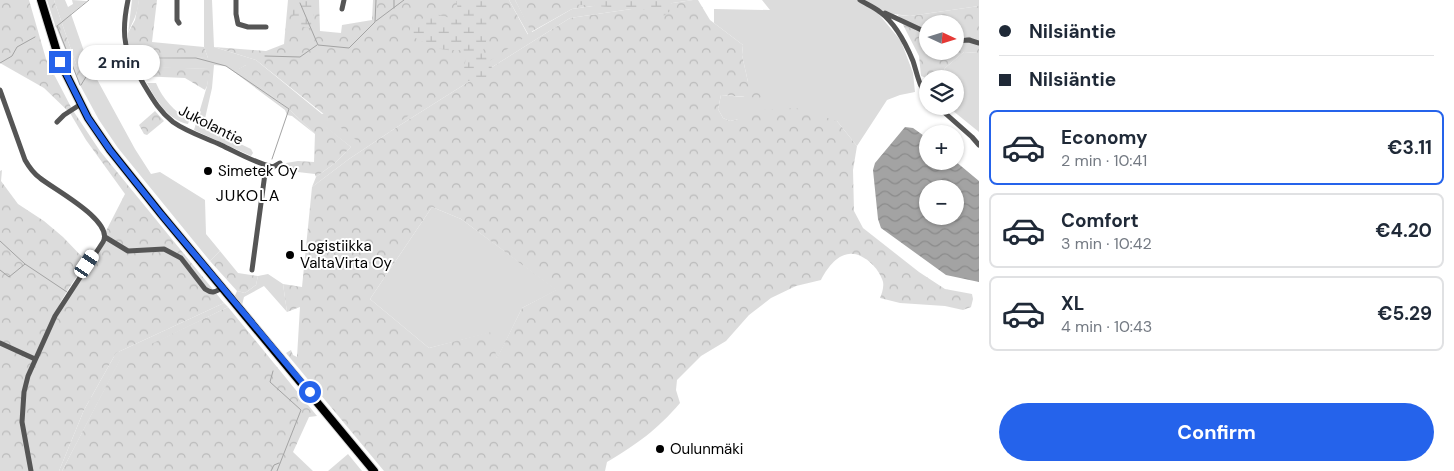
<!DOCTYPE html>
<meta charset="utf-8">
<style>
:root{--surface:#fff;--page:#f6f6f7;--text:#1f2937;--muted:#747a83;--line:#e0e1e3;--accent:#2563eb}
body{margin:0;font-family:"DM Sans",sans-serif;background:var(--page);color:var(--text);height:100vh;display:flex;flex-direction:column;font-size:19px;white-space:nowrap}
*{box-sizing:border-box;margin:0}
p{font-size:16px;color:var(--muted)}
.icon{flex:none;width:28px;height:28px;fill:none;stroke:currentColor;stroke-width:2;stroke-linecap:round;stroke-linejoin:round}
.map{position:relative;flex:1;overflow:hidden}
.details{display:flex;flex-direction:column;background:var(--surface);width:475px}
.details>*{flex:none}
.guide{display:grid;align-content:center;height:110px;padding:0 20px;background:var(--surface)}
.needle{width:32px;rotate:94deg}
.fabs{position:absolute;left:919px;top:15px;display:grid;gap:10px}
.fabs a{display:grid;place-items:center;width:45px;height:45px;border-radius:50%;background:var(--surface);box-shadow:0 1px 4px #0004;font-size:25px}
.end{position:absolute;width:22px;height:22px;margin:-11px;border:6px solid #2563eb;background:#fff;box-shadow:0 0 0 2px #fff}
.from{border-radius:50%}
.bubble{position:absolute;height:35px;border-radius:18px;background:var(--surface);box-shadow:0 1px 4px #0004;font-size:16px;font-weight:700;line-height:35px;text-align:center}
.car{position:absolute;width:15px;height:30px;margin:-15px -8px;border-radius:6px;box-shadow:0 0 4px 1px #0007;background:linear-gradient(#fff 24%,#345 0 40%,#fff 0 76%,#345 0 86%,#fff 0)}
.guide b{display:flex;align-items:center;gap:18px;height:48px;font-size:19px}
.guide b+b{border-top:1px solid var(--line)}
.guide i{width:12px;height:12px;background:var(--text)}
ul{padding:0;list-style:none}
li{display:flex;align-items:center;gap:15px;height:75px;margin:0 10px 8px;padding:0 10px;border:2px solid var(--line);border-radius:8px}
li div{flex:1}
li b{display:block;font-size:19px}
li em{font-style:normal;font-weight:700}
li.current{border-color:var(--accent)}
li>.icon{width:45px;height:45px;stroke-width:1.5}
.action{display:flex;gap:10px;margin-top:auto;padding:10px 20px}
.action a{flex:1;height:58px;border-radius:30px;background:var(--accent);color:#fff;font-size:20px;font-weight:700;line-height:58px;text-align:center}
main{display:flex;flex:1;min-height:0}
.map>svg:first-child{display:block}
</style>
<main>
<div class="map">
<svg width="979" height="471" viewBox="0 0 979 471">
<defs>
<pattern id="forest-crowns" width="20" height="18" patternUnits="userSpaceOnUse" patternTransform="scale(1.25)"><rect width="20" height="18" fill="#dcdcdc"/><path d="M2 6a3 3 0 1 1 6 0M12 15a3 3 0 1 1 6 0" fill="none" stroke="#bbb"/></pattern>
<pattern id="wetland-marsh" width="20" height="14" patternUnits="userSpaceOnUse" patternTransform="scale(1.25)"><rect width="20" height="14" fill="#dcdcdc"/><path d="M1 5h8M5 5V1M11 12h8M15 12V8" fill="none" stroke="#bbb"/></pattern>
<pattern id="water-waves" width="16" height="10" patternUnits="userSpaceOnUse" patternTransform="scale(1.25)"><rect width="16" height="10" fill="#a3a3a3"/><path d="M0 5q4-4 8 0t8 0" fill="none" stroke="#8b8b8b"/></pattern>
</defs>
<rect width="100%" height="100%" fill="#fff"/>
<path fill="#dcdcdc" d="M54,0h11l3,7 5,-3 -1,-4 15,1 -16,13 15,43 43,2 79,-1 -4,-11v-47h8l2,47 42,13 66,54 194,-72 12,-8 -19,-34h6l17,32 40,-23 63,-9h58l-123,18 -173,109 -48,32 -37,28 4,-10 19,-14 16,-16 -105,-82 -7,4 53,43 23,22 -23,-18 -5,-1 -2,-5 -59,-44 -12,-1 -2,23 -8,35 3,5 44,21 2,4 -2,3 -57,-26 13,-44 2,-17 -108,-3 -8,6 42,77 16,25 9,-2 45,28 1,34 14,17 -10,10 -92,-113 -19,-28 -19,-35v-18h-3z
M132,0h7c-1,13 -6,21 -11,33z
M762,0h217v6l-69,10 -33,-4 24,29 12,32 2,19 -15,3 -13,5 -30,46 -20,-25 -99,-2 -8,2 -7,-3 -5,-9 3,-14 23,2 4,-15 -6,-27 1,-10 -29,-22v-14l56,1z
M964,52l15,1v79l-32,-26h8v-27h-15l5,-11z
M147,83h9c7,17 18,27 33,38l-1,3c-19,-3 -33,-25 -41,-41z
M432,207l29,12 96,71 -35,18 -25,51 -8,-26 -60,15 -59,-49z
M268,274l15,10 4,28 -23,-26 -20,11 -3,12 -8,-9 4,-9 8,2 11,-8 2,-9z
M224,303l4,4 -108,53 -58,111h-3l25,-61 32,-57z"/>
<path fill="url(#forest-crowns)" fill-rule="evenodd" d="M0,0h29l17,59 26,50 28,42 124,152 -108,50 -32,57 -25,61h-59v-300l2,-1 -1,11 17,23 26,17 19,16 24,25c-14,20 -30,41 -36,64l52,-84 2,-9 20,-39 -39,-54 -16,-27 -26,-25 -44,-25z
M47,0h7l23,67h3v18l-25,-60z
M139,0h18l-5,42 52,5 4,11 -75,-1 -5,-15v-9l7,-13z
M288,0h31l1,31 21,2 1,-8 30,-5 1,-20h136l19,35 -132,89 -3,-2 -33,21 -104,-83 -42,-13 52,4 18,-7z
M515,0h120l-63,9 -41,23z
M693,0h5l12,20 33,25 -1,10 6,27 15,10 -3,6 -39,-3 -3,14 5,9 7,3 8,-2 2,-8 56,-3 41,13 20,25 -4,24 1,41 9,17 56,44 26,17 27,5 1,5 -2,8 -8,3 -18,-4 -45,-3 -20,-5c2,-5 5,-13 2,-19 -4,-12 -20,-27 -33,-25 -13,1 -23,16 -28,26l-25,6 -25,12 -22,17 -23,26 -25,15 -24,24 -1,10 4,13c-23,27 -43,41 -73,59l-2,9h-221l-98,-118 5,-3 2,5 4,2 3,-50 -13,5 -4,-28 19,3 10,-100 37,-28 48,-32 173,-109zM432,207l29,12 95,71 -34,18 -25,50 -7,-26 -61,16 -59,-49z
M979,6v47l-15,-1 -19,16 -5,11h-11l-8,-3 -2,-20 -21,-41 12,1zM928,24h27v27h-27z
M125,46l4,13 -35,-2z
M246,65h4l101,82 -16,16 -19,14 -1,-3 -26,-3 -4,-4 1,-4 12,-2 16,1 1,-28 -23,-22 -54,-43z
M133,66l77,3 -3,17 -2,4 -20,-12 -46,-2z
M155,111l9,10 -17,14 -3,-1 -5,-9z
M220,251l18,22 20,3 -2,9 -11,8 -8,-2 -27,-30z
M228,307l89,109 -8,1 -16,35 20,19h-251l58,-112z
M348,454l14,17h-34z"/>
<path fill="url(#wetland-marsh)" d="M292,0h20l2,17 -4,11 -11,-2c-6,-8 -8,-16 -7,-26z
M456,0h31v39l-4,12 9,16 -8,14h-16l-4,-12 2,-12 -3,-6c-6,-2 -10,0 -16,-1 -13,-1 -26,-9 -37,-15v-7l3,-6 23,-8 22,6v-10z
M560,0h110l1,2 -1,9 -10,8 -15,-9 -74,-6 -10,-2z"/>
<path fill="url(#water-waves)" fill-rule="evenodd" d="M905,127l8,1 14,10 1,23h27l24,20v101l-33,-7 -65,-47 -3,-9 -5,-49 2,-7zM928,189h27v27h-27z"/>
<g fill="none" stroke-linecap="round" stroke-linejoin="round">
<path stroke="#a3a3a3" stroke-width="1" d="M300,3l18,42 31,3 26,-26 1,-22
M394,8v-8
M376,21l28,-21
M265,56l35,1 17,-12
M132,58h64l30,8 63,43 -17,50
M0,63l12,-7 5,-9 18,-10
M80,85l-23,-59 32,-26
M81,85l21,-34c8,-1 15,7 24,8
M0,241l25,23
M0,270l9,7 16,-13 42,28
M273,371l-3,11 31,28 -24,61
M271,471l3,-6 5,-2"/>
<g stroke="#dbdbdb" stroke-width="10">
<path id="primary" d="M41,0l19,62 28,56 22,32 51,64 213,257"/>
</g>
<path stroke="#555" stroke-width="5" d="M128,0c-8,38 -3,51 15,83 9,15 16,28 30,39 14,10 33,16 48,23 17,8 34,18 52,22l7,-4
M177,0v20l2,3
M236,0v14l2,10 10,3h18
M860,0c6,4 14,7 20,12 15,11 26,32 33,49 4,12 6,26 15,36
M342,9l2,-9
M885,13l43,20
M955,41l14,-1 10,3
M0,90l25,70c4,7 8,13 15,18 13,11 75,43 63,64l-48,74 -27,60 -4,16 -2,30 9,49
M937,106l35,31 7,8
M57,122l7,-7 17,-11
M105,237l23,14 36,-2 17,9 24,31c7,5 11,3 18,-2
M252,270l14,-104
M0,343l35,16"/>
<use href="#primary" stroke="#000" stroke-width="8"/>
</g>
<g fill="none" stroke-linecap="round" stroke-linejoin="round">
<path stroke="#2563eb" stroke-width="6" d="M60,62l28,56 22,32 51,64 149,178"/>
</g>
<g fill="#000" stroke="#fff" stroke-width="2">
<circle cx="208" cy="171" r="5"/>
<circle cx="290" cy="255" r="5"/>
<circle cx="660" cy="449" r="5"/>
</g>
<g text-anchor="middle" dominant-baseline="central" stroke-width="4" stroke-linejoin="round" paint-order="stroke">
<g font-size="15" fill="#000" stroke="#fff">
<text transform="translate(211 125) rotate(27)">Jukolantie</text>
</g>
<g font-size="15" fill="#000" stroke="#fff" text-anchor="start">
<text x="218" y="171">Simetek Oy</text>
<text x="300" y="246">Logistiikka<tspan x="300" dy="17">ValtaVirta Oy</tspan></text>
<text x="670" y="449">Oulunmäki</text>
</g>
<g font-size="16" letter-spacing="1" fill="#000" stroke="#fff">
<text x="248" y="195">JUKOLA</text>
</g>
</g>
</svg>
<div class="fabs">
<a><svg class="needle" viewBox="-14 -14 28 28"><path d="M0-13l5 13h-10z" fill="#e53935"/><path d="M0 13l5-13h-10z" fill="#747a83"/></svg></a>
<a><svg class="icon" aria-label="layers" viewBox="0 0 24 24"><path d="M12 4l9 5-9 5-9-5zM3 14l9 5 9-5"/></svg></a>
<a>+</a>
<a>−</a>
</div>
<i class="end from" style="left:310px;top:392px"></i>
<i class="end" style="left:60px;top:62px"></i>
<div class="bubble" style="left:78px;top:45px;width:82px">2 min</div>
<i class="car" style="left:87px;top:264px;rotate:34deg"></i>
</div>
<section class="details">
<div class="guide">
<b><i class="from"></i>Nilsiäntie</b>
<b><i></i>Nilsiäntie</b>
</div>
<ul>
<li class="current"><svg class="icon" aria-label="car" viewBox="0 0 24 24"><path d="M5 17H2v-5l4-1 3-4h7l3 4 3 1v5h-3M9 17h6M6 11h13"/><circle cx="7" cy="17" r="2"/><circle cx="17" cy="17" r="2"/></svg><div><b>Economy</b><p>2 min · 10:41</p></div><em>€3.11</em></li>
<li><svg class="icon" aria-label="car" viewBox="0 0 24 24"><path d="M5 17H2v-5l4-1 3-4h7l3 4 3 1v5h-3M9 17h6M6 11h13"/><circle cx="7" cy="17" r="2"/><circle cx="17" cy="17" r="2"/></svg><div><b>Comfort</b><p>3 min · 10:42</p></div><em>€4.20</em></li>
<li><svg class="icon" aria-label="car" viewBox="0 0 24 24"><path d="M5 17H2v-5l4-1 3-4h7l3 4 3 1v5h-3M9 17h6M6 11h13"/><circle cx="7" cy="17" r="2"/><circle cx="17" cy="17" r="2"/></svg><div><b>XL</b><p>4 min · 10:43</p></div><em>€5.29</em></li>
</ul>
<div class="action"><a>Confirm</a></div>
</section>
</main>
